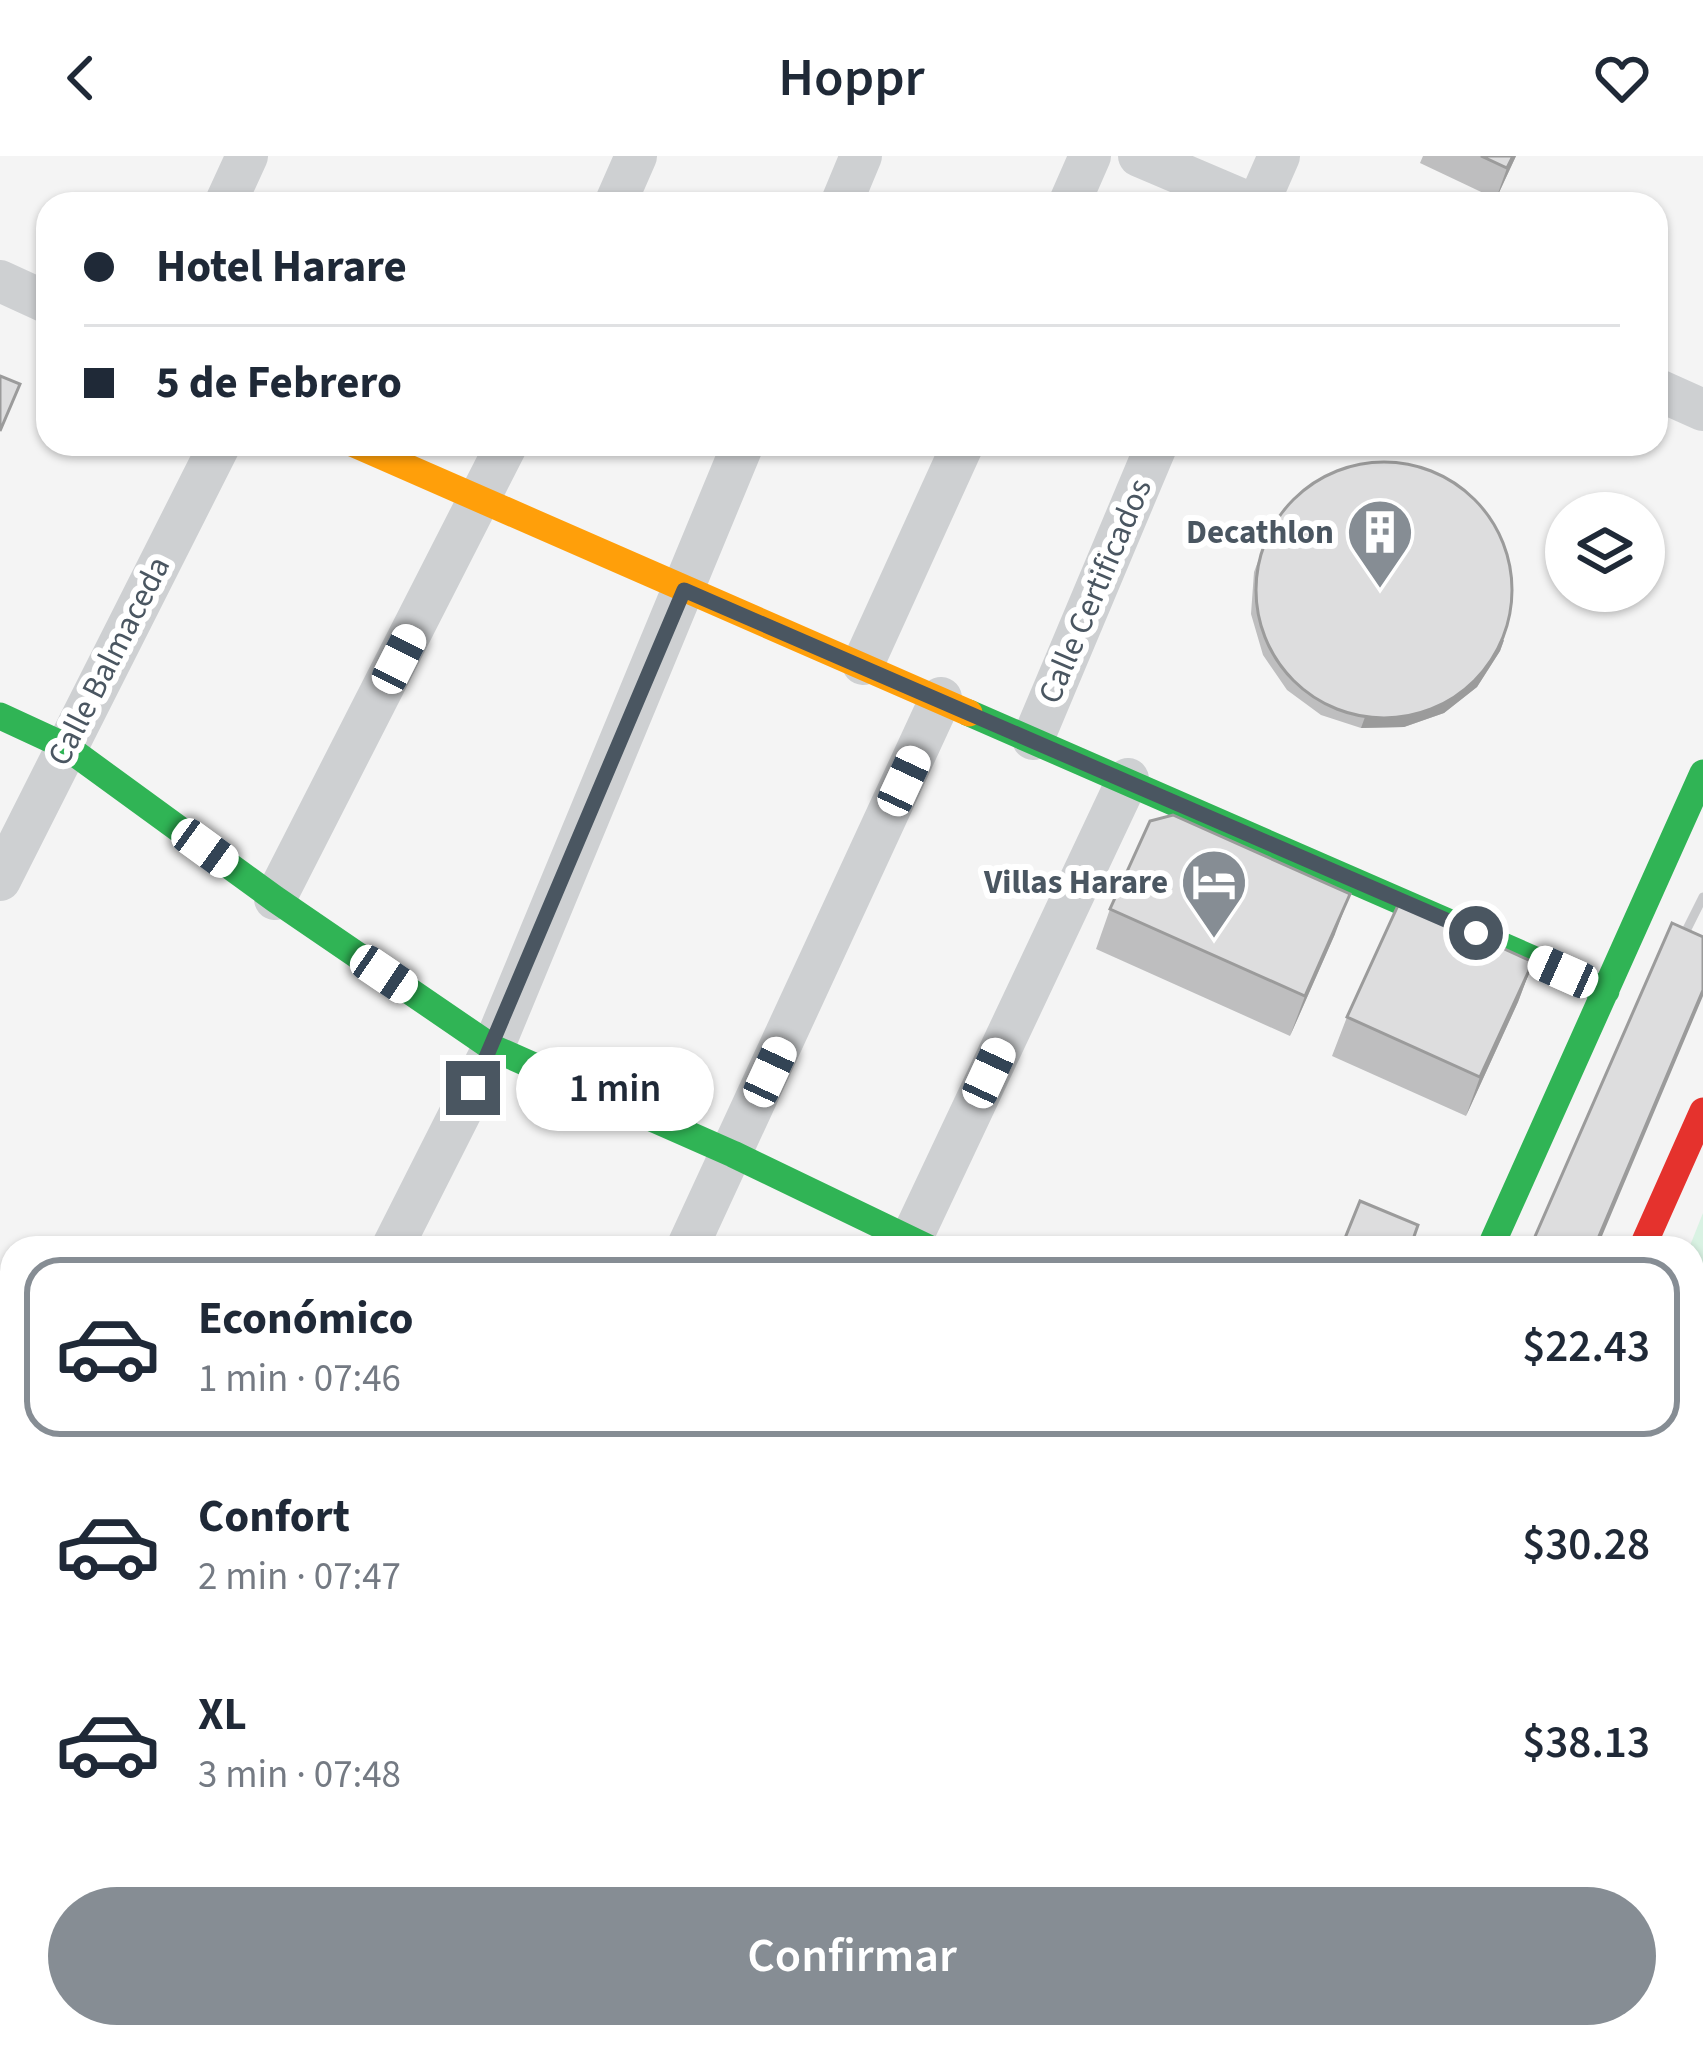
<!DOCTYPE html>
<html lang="es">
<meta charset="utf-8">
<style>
:root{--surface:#fff;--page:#f6f6f7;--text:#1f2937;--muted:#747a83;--line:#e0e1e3;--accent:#868d94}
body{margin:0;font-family:"Source Sans 3",sans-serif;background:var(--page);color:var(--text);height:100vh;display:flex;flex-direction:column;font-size:45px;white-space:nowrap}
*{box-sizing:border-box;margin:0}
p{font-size:39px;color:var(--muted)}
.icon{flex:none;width:66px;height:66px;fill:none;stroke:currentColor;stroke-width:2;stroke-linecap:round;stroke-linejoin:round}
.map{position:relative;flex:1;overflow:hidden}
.details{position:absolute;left:0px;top:1080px;width:1704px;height:813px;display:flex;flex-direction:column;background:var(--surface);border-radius:36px 36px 0 0;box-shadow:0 3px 9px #0004}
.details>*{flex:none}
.hud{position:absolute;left:36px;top:36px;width:1632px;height:264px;border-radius:36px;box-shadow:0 3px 9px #0004;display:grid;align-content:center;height:264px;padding:0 48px;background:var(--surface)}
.buttons{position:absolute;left:1545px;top:336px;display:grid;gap:24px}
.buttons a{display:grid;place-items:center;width:120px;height:120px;border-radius:50%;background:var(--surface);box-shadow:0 3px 9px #0004;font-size:60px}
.end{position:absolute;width:54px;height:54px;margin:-27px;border:15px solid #4a5661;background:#fff;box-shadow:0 0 0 6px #fff}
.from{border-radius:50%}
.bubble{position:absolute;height:84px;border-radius:42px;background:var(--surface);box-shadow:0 3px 9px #0004;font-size:39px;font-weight:600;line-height:84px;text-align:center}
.car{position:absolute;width:36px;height:72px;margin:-36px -18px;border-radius:15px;box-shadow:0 0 9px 3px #0007;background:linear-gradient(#fff 24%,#345 0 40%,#fff 0 76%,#345 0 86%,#fff 0)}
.hud b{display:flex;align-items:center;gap:42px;height:114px;font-size:45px}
.hud b+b{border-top:3px solid var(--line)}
.hud i{width:30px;height:30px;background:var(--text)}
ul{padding:21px 0 0;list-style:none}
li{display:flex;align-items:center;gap:36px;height:180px;margin:0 24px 18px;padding:0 24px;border:6px solid transparent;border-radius:36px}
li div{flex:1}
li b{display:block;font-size:45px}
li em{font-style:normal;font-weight:600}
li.selected{border-color:var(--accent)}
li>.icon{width:108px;height:108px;stroke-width:1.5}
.button{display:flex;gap:24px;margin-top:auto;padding:24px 48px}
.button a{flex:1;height:138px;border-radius:72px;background:var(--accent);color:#fff;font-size:48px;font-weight:600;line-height:138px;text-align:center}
header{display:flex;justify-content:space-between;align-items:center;height:156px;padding:0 48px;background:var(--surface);font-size:54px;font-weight:600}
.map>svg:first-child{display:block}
</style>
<header><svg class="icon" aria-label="back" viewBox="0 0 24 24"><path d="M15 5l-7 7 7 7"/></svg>Hoppr<svg class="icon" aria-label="heart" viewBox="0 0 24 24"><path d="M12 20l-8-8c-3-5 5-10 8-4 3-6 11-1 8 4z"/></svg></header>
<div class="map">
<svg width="1703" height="1891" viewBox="0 0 1703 1891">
<rect width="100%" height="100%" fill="#f4f4f4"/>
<path fill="#f1e7e6" d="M688,1881h400l-4,10h-401z"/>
<path fill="#d9f2e3" d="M1703,1057v369l-11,2v-336h-3z"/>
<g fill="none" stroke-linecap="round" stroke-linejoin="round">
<path stroke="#ced0d2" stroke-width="42" d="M1139,0l113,48
M225,48l22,-48
M615,48l21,-48
M841,48l20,-48
M1069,48l21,-48
M1258,48l21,-48
M0,125l48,22
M1656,233l47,21
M863,508l100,-220
M1033,583l124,-295
M0,724l220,-436
M275,743l232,-455
M392,1092l101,-200 250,-604
M687,1092l254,-550
M907,1092l221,-469
M0,1293l12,-24
M1692,1779l11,-26
M0,1845l12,-24
M1443,1881l22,10
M234,1891l5,-10
M553,1891l4,-10
M1643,1891l5,-10"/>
<path stroke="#30b455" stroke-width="27" d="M969,557l637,278
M0,560l65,30 210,153 218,149 240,106 195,94
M1490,1092l213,-475
M0,1221l12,6
M1692,1437l11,-2"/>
<path stroke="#ff9f0a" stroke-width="27" d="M354,288l615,269
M1375,1886l10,5
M1135,1891l5,-10
M1276,1891l5,-10"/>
<path stroke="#e5322d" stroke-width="27" d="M1642,1092l61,-137"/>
<path stroke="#c9cacc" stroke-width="9" d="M1671,805l32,-64
M1190,1891l4,-10
M1220,1891l5,-10"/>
</g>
<path fill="#bebebf" d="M1423,0h93l-20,43 -76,-36z
M1273,366l231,118 -4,11 -23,36 -33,26 -40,14 -43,1 -40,-13 -34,-25 -24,-35 -12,-41 3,-42z
M1110,753l225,25 -45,102 -194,-87z
M1533,806l-15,40 -52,114 -134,-60 15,-39z
M1703,1185v151l-11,-4v-122z"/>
<path fill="#9b9b9b" d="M1513,0h3l-20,43 11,-31z
M1504,484l-4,11 -23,36 -33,26 -40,14 -43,1 4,-11z
M1350,738l-15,40 -45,102 15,-40z
M1533,806l-15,40 -52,114 14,-39z
M1703,834v6l-106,252h-3z"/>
<path fill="#ddddde" stroke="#9b9b9b" stroke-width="3" d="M1481,0h32l-6,12z
M0,220l20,8 -20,47z
M1256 434a128 128 0 1 1 256 0a128 128 0 1 1-256 0Z
M1173,659l177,79 -45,102 -195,-87 40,-88z
M1400,745l133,61 -53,115 -133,-60z
M1672,767l31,14v53l-109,258h-64z
M1360,1045l58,24 -8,23h-69z
M1703,1185v65l-11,-5v-35z
M714,1881h71l13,6 3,-6h74l-4,10h-161z
M937,1881h74l-4,10h-74z"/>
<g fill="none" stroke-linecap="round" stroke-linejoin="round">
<path stroke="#4a5661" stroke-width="15" d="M473,932l211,-498 792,343"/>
</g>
<defs>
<g id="building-pin" transform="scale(3.45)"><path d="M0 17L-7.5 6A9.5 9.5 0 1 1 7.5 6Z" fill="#868d94" stroke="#fff"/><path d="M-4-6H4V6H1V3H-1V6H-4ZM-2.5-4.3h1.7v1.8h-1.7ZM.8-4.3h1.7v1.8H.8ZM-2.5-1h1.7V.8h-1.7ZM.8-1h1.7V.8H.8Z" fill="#fff"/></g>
<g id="hotel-pin" transform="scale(3.45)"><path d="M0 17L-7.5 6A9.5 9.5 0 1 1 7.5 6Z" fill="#868d94" stroke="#fff"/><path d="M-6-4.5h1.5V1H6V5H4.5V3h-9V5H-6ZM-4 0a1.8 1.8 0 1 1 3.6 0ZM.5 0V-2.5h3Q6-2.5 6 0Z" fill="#fff"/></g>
</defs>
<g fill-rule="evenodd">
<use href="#building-pin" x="1380" y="376"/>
<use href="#hotel-pin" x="1214" y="726"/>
</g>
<g text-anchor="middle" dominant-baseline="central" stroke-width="12" stroke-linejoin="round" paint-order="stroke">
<g font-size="33" font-weight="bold" fill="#4a5661" stroke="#fff" text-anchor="end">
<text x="1334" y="376">Decathlon</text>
<text x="1168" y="726">Villas Harare</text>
</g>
<g font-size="33" fill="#4a5661" stroke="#fff">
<text transform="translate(1095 435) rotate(-67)">Calle Certificados</text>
<text transform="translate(109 505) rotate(-63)">Calle Balmaceda</text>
</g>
</g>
</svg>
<div class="buttons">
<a><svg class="icon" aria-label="layers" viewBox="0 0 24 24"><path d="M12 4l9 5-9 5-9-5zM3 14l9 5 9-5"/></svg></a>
</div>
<i class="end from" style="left:1476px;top:777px"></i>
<i class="end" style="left:473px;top:932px"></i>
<div class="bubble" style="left:516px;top:891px;width:198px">1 min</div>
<i class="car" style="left:399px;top:503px;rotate:27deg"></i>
<i class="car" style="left:904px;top:625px;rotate:25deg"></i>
<i class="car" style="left:205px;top:692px;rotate:126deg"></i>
<i class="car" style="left:1563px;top:816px;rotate:294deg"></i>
<i class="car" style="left:384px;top:818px;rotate:124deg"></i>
<i class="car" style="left:770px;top:916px;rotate:25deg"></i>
<i class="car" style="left:989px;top:917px;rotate:25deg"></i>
<div class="hud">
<b><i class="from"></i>Hotel Harare</b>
<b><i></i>5 de Febrero</b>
</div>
<section class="details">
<ul>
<li class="selected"><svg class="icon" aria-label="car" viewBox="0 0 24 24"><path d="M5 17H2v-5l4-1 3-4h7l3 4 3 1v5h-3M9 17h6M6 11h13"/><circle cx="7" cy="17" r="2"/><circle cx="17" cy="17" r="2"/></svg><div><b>Económico</b><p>1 min · 07:46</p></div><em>$22.43</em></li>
<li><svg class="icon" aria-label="car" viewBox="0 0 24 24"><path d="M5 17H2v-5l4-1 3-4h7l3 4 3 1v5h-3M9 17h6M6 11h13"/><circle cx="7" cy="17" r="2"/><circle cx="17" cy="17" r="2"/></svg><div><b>Confort</b><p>2 min · 07:47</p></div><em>$30.28</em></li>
<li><svg class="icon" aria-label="car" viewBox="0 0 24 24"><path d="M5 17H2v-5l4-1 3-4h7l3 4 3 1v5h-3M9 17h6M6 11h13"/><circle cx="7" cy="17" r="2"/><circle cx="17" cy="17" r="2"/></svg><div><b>XL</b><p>3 min · 07:48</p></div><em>$38.13</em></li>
</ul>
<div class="button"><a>Confirmar</a></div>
</section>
</div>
